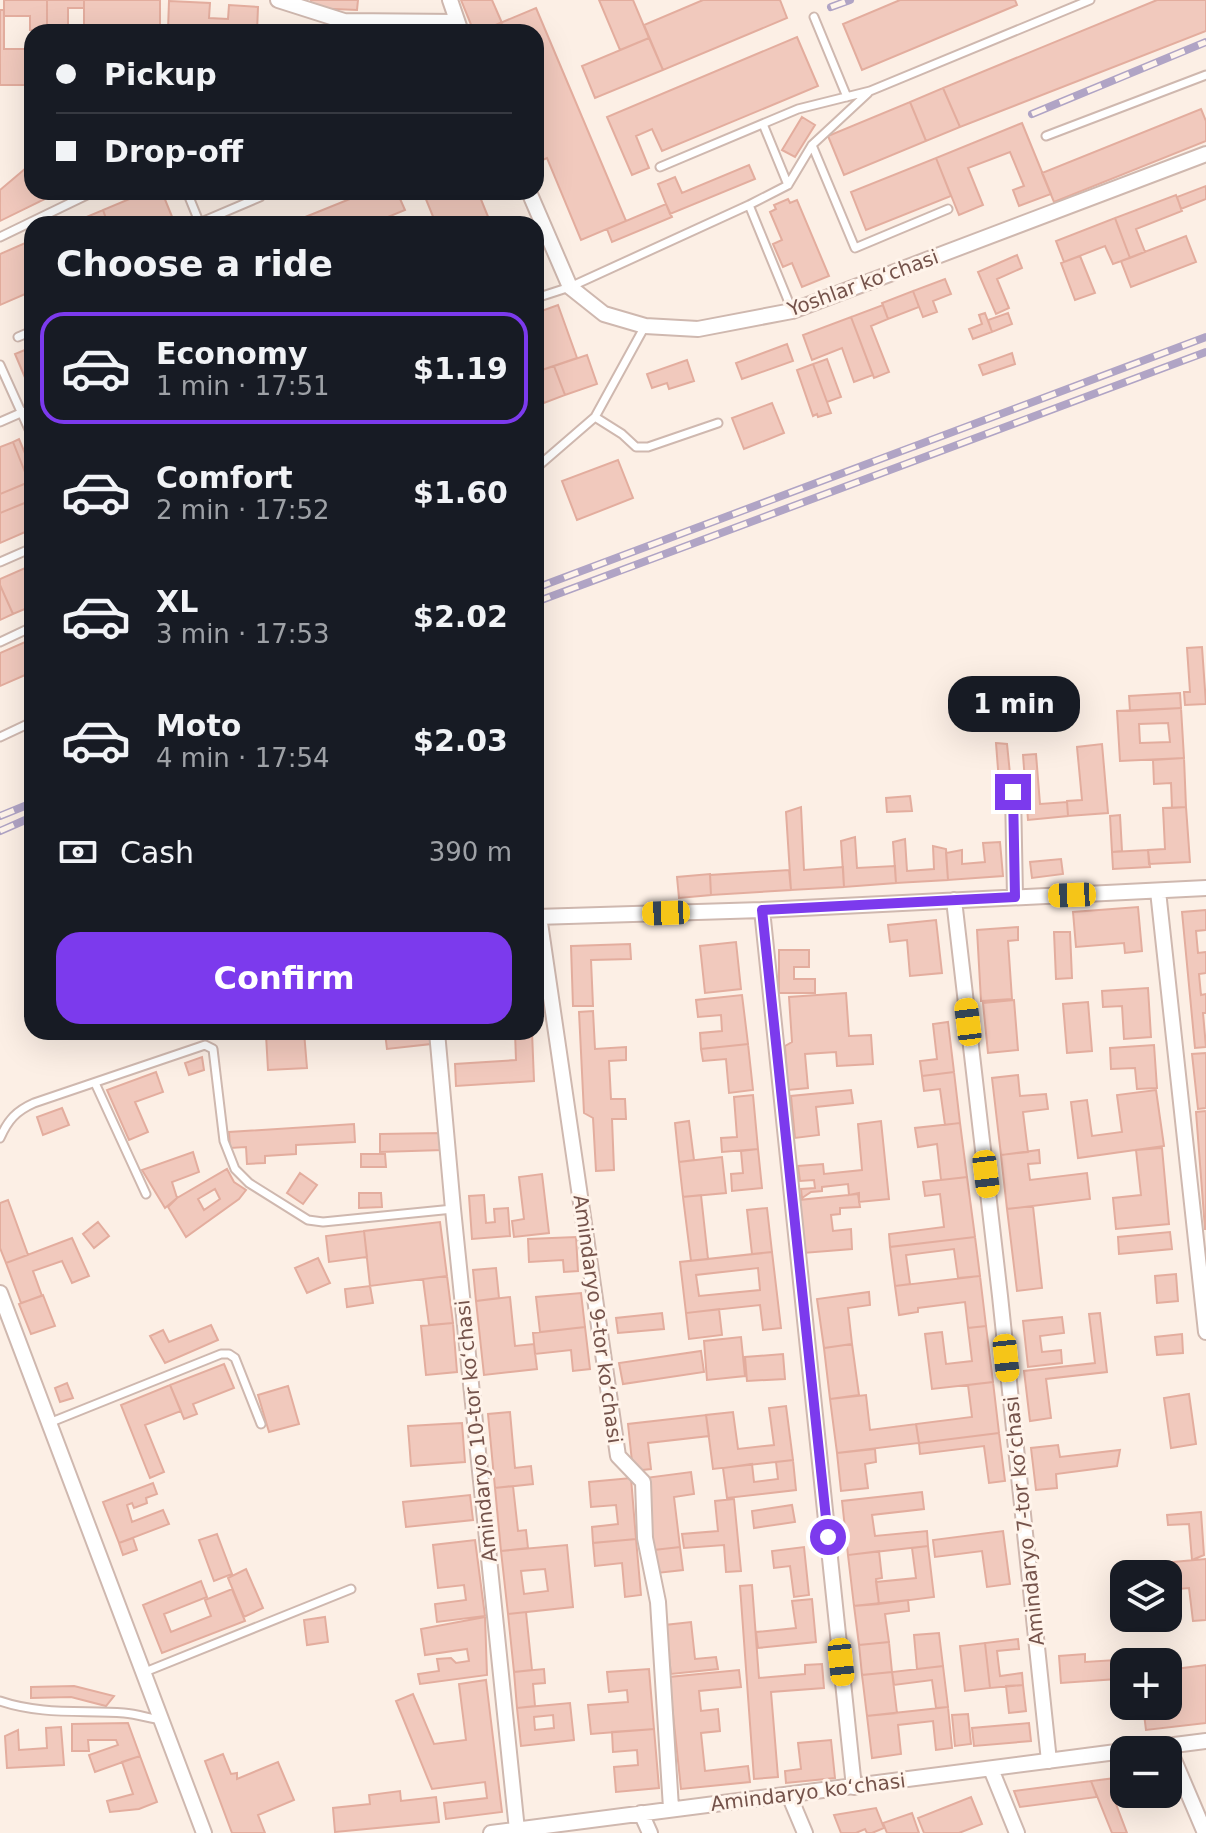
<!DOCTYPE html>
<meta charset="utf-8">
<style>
:root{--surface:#171b24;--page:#20242c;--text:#f1f3f6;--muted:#9ea1a6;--line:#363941;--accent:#7c3aed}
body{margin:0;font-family:"DejaVu Sans",sans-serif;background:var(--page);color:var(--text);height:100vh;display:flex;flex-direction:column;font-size:30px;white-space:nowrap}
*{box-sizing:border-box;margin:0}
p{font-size:26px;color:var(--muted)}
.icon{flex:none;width:44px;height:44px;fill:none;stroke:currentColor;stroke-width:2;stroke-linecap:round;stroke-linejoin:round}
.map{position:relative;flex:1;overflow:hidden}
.drawer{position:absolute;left:24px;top:216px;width:520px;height:824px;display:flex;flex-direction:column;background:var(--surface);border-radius:24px;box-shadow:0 8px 32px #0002}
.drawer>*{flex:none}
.hud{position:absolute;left:24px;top:24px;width:520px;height:176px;border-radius:24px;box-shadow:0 8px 32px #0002;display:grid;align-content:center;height:176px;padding:0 32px;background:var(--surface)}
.tools{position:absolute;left:1110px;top:1560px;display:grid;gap:16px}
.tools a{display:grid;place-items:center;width:72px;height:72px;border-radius:16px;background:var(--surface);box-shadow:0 8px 32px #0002;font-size:40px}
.end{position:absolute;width:36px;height:36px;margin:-18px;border:10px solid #7c3aed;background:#fff;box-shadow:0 0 0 4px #fff}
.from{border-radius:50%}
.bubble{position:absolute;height:56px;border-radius:24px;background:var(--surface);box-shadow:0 8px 32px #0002;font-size:26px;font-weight:700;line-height:56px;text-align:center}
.car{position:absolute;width:24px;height:48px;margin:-24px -12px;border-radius:10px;box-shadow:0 0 6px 2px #0007;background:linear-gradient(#f5c518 24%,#345 0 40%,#f5c518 0 76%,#345 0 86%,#f5c518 0)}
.hud b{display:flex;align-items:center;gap:28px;height:76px;font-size:30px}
.hud b+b{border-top:2px solid var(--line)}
.hud i{width:20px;height:20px;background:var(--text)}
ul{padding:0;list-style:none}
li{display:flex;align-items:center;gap:24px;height:112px;margin:0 16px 12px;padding:0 16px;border:4px solid transparent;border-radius:24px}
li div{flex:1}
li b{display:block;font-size:30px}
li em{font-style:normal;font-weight:700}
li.on{border-color:var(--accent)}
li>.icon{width:72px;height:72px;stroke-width:1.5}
h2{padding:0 32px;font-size:36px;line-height:96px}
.pay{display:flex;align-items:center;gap:20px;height:88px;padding:0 32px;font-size:30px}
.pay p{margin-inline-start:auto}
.button{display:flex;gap:16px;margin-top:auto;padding:16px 32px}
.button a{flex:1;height:92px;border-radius:24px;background:var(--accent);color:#fff;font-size:32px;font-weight:700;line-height:92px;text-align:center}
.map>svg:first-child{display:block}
</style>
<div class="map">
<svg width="1206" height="1833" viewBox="0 0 1206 1833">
<rect width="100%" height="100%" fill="#fcefe5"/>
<path fill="#f1c9bd" stroke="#e3ad9e" stroke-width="2" fill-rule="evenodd" d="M4,0h43v30h-17v-14h-26z
M47,0h37v8h-16v22h-21z
M84,0h76v31h-76z
M311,0h47l-1,10 -47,-2z
M461,0h31l10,23 -28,9z
M599,0h34l16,38 -29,12z
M703,0h77l7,18 -124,52 -19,-45z
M900,0h115l2,5 -155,65 -19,-46z
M1157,0h49v31l-246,96 -17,-39z
M169,1l41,2 -1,15 19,1 1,-14 29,2 -1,25 -89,-2z
M536,8l90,213 -45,19 -34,-82 -11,5v-131h-57z
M0,10h4v39h23v36h-27z
M797,37l21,49 -156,65 -10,-22 -16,7 13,32 -17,7 -25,-58z
M649,38l14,32 -68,28 -13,-32z
M943,88l17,39 -34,14 -16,-39z
M910,102l16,39 -82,34 -16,-39z
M1201,109l5,12v20l-152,61 -12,-29z
M802,117l13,8 -20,32 -13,-7z
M1022,123l29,71 -32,12 -6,-16 11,-4 -14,-34 -42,16 15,37 -24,10 -23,-57z
M936,158l15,38 -85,34 -15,-38z
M32,163v29h27l-59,29v-31z
M749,165l6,14 -85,35 -12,-30 17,-7 7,16z
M1206,186v13l-25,10 -4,-12z
M146,192h16l13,32h-67l-5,-14z
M367,192h30l8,18 -34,14h-83z
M423,192h55l13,32h-55z
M1176,195l6,16 -46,18 9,23 -15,6 -15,-40z
M788,199l2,4 7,-3 32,76 -27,11 -10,-24 -9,4 -10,-23 9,-4 -12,-28 6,-3 -2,-4z
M666,204l6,13 -60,25 -5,-13z
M103,210l5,14h-38z
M1115,218l15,40 -17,6 -8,-18 -41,16 -8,-21z
M1186,236l10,26 -65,25 -10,-26z
M32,240v51l-32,14v-51z
M1017,255l5,13 -25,11 12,29 -13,6 -18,-42z
M1080,256l15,37 -20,7 -14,-37z
M945,279l6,15 -18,7 4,11 -14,5 -10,-26z
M913,291l6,16 -31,12 -6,-16z
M558,305l19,53 -41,14v-59z
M883,305l5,14 -17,7 18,46 -15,6 -23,-61z
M985,313l7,19 -19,7 -4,-10 13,-5 -3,-9z
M1008,313l4,11 -20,8 -4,-12z
M851,317l22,58 -19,7 -12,-34 -30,12 -9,-25z
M787,344l6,17 -51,18 -6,-16z
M32,347v47l-17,-40z
M1012,353l3,11 -32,11 -4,-10z
M587,355l10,29 -32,11 -11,-29z
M827,359l14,38 -14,5 -14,-38z
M687,360l7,21 -25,8 -2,-6 -15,5 -5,-14z
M813,364l18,49 -13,4 -1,-3 -4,2 -16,-46z
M554,366l11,29 -21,8 -8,-22v-9z
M772,403l12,30 -40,16 -12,-31z
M19,439l13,31v11l-3,1 -16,-40z
M13,442l16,40 -29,12v-47z
M618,460l15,38 -56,22 -15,-39z
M29,482l3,18 -32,13v-19z
M32,500v29l-32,14v-30z
M32,565v41l-19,8 -13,-29v-6z
M0,585l13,29 -13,6z
M32,639v33l-32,14v-33z
M1202,647l4,57 -21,1 -1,-13h6l-3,-44z
M1180,693l1,15 -51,3 -1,-15z
M1181,708l3,50 -64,3 -3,-50zM1168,723l2,19 -30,1 -1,-19z
M996,743l11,1 5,50 -12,1z
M1102,744l6,69 -40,3 -1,-15 15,-1 -5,-53z
M1036,754l4,50 27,-2 1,14 -40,4 -5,-65z
M1184,758l2,49 -14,1 -1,-25 -17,1 -1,-24z
M910,796l2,15 -25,1 -1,-14z
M801,807l3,63 39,-3 1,20 -53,3 -5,-78z
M1186,807l4,55 -41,2 -1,-14 17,-1 -2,-41z
M1120,815l2,36 -10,1 -2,-36z
M855,837l2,31 38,-2 1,17 -52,4 -3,-46z
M905,839l2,32 27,-2 -1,-23 13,3 2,31 -52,3 -3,-41z
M1000,842l3,34 -55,4 -2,-27 16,-3v14l23,-2 -2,-19z
M1148,850l2,17 -37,2 -1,-17z
M1061,859l2,15 -31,4 -2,-16z
M789,870l2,20 -80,5 -1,-20z
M710,874l1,21 -32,3 -2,-21z
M1138,907l4,44 -17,2 -1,-10 -48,4 -3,-35z
M1206,910v20l-10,1 2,22 8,-1v21l-7,1 2,21 5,-1v19h-3l3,34 -11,1 -13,-136z
M936,920l6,53 -32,3 -3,-36 -17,2 -2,-17z
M1018,927v13l-10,1 4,58 -31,2 -4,-71z
M1054,932h16l2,46 -16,1z
M736,942l5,47 -36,4 -5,-47z
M630,944l1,15 -40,1 2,46h-20l-2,-60z
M779,950h30v17h-15v12h21v14h-36z
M1148,988l3,49 -27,2 -2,-33 -19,1 -1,-16z
M846,993l3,43 22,-1 2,29 -36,2 -1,-14 -31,2 3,34 -20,2 -3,-44 7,-4 -3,-45z
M742,995l6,49 -47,5 -1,-16 22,-2 -1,-16 -23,2 -2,-17z
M1014,1000l4,50 -30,3 -5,-50z
M1088,1002l4,49 -25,2 -4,-49z
M593,1011l2,38 31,-2v13l-17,1 2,38h14l1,20h-14l2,51 -18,1 -3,-53 -9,-5 -5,-101z
M948,1022l6,50 -32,4 -2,-15 17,-2 -4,-35z
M304,1032l3,36 -39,2 -2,-35z
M430,1032l1,12 -44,5 -2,-16z
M515,1032h17l2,49 -78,5 -1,-22 61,-4z
M748,1044l5,46 -24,3 -3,-34 -23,2 -2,-12z
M1154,1045l3,43 -20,1 -2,-21 -24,1 -1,-21z
M1206,1053v55l-8,1 -6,-55z
M202,1057l2,13 -15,5 -4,-12z
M156,1072l7,20 -28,10 13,30 -19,8 -22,-50z
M954,1072l6,51 -15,2 -5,-36 -16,2 -2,-15z
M1018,1075l2,21 26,-2 2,15 -25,3 5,40 -27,3 -9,-77z
M851,1090l2,13 -37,4 3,28 -24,3 -4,-42z
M1156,1090l8,56 -86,12 -7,-56 16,-2 5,36 30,-4 -5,-37z
M753,1095l5,54 -36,3 -1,-14 16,-1 -3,-40z
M62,1108l7,17 -26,10 -6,-18z
M1206,1111v118h-1l-9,-117z
M689,1121l5,39 -15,2 -4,-39z
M881,1121l8,78 -30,3v-9l-10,2 -1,-11 -26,3v4l-11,1 -9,6 -1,-9 14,-1 -1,-8 -14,1 -2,-15 25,-2 1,10 38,-4 -4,-46z
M960,1123l7,54 -26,3 -4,-36 -19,3 -3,-19z
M354,1124l1,18 -59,3v9l-31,2v7l-18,1 -1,-17 -16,1 -1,-16z
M443,1133v17l-63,2v-18z
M1162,1148l7,76 -53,5 -3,-31 28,-3 -5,-45z
M758,1149l4,39 -30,3 -1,-17 12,-1 -2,-22z
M1039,1150l1,13 -12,1 2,16 57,-7 3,26 -83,10 -6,-54z
M193,1152l6,20 -27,10 5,16 -12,10 -23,-38z
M361,1154h24l1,13h-25z
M722,1157l4,36 -43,4 -4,-35z
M227,1169l7,13 12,8 -7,9 -53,38 -18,-30 9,-9zM215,1189l5,10 -16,11 -6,-11z
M300,1173l17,12 -14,19 -16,-11z
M542,1174l7,59 -35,4 -2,-16 12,-2 -5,-42z
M967,1177l8,60 -85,10 -1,-13 55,-7 -4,-33 -15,2 -2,-14z
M359,1193h22l1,14 -23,1z
M858,1194l2,13 -20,1v6l-9,1 2,16 18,-2 1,20 -49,4 -4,-53z
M484,1195l2,28 9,-1 -1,-13 14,-1 2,28 -38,3 -3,-43z
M701,1195l7,64 -17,2 -8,-64z
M8,1200l20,55 -22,8 -6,-15v-45z
M1033,1206l9,82 -25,3 -10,-82z
M767,1208l5,44 -20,2 -5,-44z
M98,1222l11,14 -15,12 -11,-14z
M440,1222l7,54 -77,10 -6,-55z
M364,1231l3,26 -38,5 -3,-26z
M1170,1232l2,17 -53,5 -1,-17z
M576,1237l2,34 -14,1 -1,-12 -34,2 -1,-23z
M975,1237l5,39 -22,2 -4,-29 -48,6 4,29 -15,2 -5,-39z
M72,1238l17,38 -17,7 -10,-22 -29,10 9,25 -21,7 -15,-40z
M772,1252l9,76 -18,2 -3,-25 -74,8 -6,-51zM758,1268l2,22 -61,6 -3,-21z
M318,1258l12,25 -23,10 -12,-25z
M496,1268l3,30 -23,3 -3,-31z
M1176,1274l2,27 -21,2 -2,-27z
M447,1276l6,47 -24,2 -6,-46z
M980,1276l6,50 -18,2 -3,-26 -47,6v4l-19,3 -4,-29z
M370,1286l3,17 -26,4 -2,-18z
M869,1292l1,13 -22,3 4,36 -28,4 -7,-49z
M581,1293l4,34 -45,5 -4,-35z
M43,1295l12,31 -24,8 -12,-30z
M510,1297l5,49 19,-2 3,25 -53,6 -8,-74z
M719,1309l3,26 -33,4 -3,-26z
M662,1313l2,16 -46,4 -2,-15z
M1100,1313l7,59 -61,7 5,39 -21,3 -6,-50 71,-8 -6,-49z
M1062,1317l2,16 -24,3 2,16 19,-2 1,13 -34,4 -5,-46z
M453,1323l4,49 -31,3 -5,-49z
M211,1325l7,15 -53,23 -15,-27 13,-6 6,12z
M986,1326l7,56 -61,7 -7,-55 17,-2 4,32 26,-3 -4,-33z
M585,1327l5,42 -17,2 -2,-21 -36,4 -2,-21z
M1182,1334l1,19 -26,2 -2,-18z
M741,1337l4,39 -38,4 -3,-39z
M852,1344l7,51 -29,4 -6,-51z
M701,1351l3,21 -81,12 -4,-21z
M783,1354l2,25 -38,2 -2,-24z
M224,1364l10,24 -41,16 4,10 -13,5 -14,-34z
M993,1382l6,51 -80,10 -3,-19 56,-7 -4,-32z
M67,1383l6,15 -13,4 -5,-14z
M170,1385l11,26 -36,14 19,47 -14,6 -29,-73z
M288,1386l11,38 -30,8 -11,-37z
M1189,1394l7,50 -25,4 -7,-50z
M866,1395l4,35 46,-6 3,19 -82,10 -7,-54z
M786,1406l7,54 -80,9 -7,-54 27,-3 5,37 36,-4 -5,-37z
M510,1412l5,56 16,-2 2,18 -38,4 -7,-74z
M706,1415l3,21 -61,7 3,26 -18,2 -5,-47z
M462,1423l3,39 -54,4 -3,-40z
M999,1433l6,48 -16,2 -5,-37 -64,8 -1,-11z
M1058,1445l2,12 60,-7 -3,16 -61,8 1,14 -21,2 -5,-42z
M875,1449l1,13 -11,2 3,24 -27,3 -4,-38z
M793,1460l3,30 -69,8 -4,-30 29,-4 2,18 24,-3 -2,-17z
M691,1472l3,22 -20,3 6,50 -26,3 -9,-72z
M631,1478l5,61 -43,4 -1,-16 26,-3 -2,-19 -25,2 -2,-25z
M153,1483l4,11 -11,4 1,5 -13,5 -2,-5 -5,2 5,17 31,-12 6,14 -50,19 -16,-41z
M513,1486l5,45 8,-1 2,18 -27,3 -6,-63z
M922,1492l2,17 -52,6 3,21 52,-5 1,15 -80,9 -6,-54z
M470,1495l3,25 -67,7 -3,-25z
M734,1499l7,72 -15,1 -2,-27 -40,3 -2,-14 36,-3 -3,-30z
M792,1505l3,17 -41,6 -2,-17z
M1201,1512l3,43 -12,5 -3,-36 -21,1 -1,-10z
M1003,1531l7,53 -23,3 -5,-36 -47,6 -2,-17z
M217,1534l15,40 -18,7 -15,-41z
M133,1538l4,12 -14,5 -4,-12z
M636,1539l5,56 -16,2 -3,-34 -27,3 -2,-23z
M475,1540l10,76 -48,6 -2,-18 31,-4 -2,-15 -26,3 -5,-43z
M567,1545l6,62 -65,7 -7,-63zM545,1569l3,22 -24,3 -3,-23z
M928,1546l6,51 -55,7 -3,-22 40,-4 -4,-30z
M680,1547l3,23 -26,3 -3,-23z
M804,1547l5,48 -15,2 -4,-31 -16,2 -2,-17z
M879,1551l3,27 -6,1 3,25 -25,2 -6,-51z
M1206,1559v61l-13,1 -4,-33 -21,2v-16h-38l-1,-8z
M246,1569l17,39 -19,9 -16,-39z
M201,1581l6,16 -43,17 7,18 40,-16 -6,-16 27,-11 13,32 -83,32 -19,-48z
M752,1585l7,93 46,-4v-9l17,-1 2,24 -53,4 7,85 -24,2 -14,-193z
M812,1599l4,43 -58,6 -2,-16 40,-4 -4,-27z
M908,1600l1,11 -24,3 4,28 -30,3 -5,-39z
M526,1612l6,58 -18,2 -6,-58z
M325,1617l3,25 -21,3 -3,-25z
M485,1617l2,58 -67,9 -2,-10 21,-3 -2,-12 14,-1 5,5 13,-2 -2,-12 -42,6 -4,-26z
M691,1622l4,37 21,-2 2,12 -47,5 -6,-49z
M939,1633l4,33 -26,3 -3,-34z
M1018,1639l1,10 -22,2 3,25 22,-3 1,12 -33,3 -5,-45z
M889,1642l3,30 -30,3 -3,-30z
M985,1643l5,45 -25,3 -5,-45z
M1085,1654v8l31,-2 1,19 -56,4 -2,-27z
M1206,1665v58l-60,7 -3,-24h25v-36z
M943,1666l5,41 -12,1 -4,-28 -38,5 -2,-13z
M544,1669l1,14 -12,1 2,22 -18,2 -3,-36z
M649,1669l5,60 -63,5 -3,-29 40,-3 -1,-12 -18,2 -2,-20z
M739,1670l2,17 -42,4 2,20 17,-2 2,22 -19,2 4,38 43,-5 2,16 -69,7 -12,-112z
M892,1672l5,41 -30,3 -5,-41z
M486,1680l16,132 -56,7 -2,-16 43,-5 -2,-16 -53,7 -36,-88 17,-7 21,50 32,-4 -7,-56z
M1023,1685l3,26 -17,2 -3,-27z
M74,1686l40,10 -8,10 -35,-9 -40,1v-11z
M570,1703l4,37 -53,6 -4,-38zM553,1715l1,13 -19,2 -1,-13z
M948,1707l4,41 -16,2 -3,-29 -35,4 3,29 -29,4 -5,-42z
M968,1714l3,30 -16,2 -3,-31z
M128,1723l12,33 -45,16 -6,-17 29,-10 -2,-5h-28l1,11h-17v-27z
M1029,1723l2,18 -57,5 -2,-18z
M61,1727l3,38 -57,3 -2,-32 13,-6 1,20 28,-2 -1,-20z
M654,1729l5,59 -43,4 -2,-25 24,-2 -1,-15 -24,2 -1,-20z
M831,1740l4,38 -49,5 -1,-12 16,-2 -3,-26z
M223,1754l8,20 6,-1v6l41,-17 16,38 -36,15 7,18h-33l-27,-72z
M140,1756l17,46 -18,7 -29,3 -3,-11 26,-7 -11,-32z
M1168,1774l9,23 -61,7 11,29h-15l-21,-52 33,-4v17h44z
M1091,1781l6,16 -77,10 -6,-16z
M400,1791l1,10 35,-4 3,25 -104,10 -2,-24 37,-4 -1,-9z
M971,1797l11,27 -23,9h-35l-6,-15z
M876,1808l8,20 -12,5h-5l-2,-4 -9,4h-15l-7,-18z
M912,1813l7,20h-32l-4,-10z"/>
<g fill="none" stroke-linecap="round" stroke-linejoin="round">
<g stroke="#cfb8af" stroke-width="11">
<path id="service" d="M814,17l33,80
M763,124l25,61
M1046,136l160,-61
M812,145l43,103 93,-39
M660,167l138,-58 72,-18 220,-91
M187,192l13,32
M749,205l43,105
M199,223l61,-26v-5
M0,237l93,-45
M536,298l34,-11 179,-82 39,-20 24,-40 56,-52
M18,337l14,-6
M0,365l32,71
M595,417l27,17 14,13h12l70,-24
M0,422l32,-14
M536,468l59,-51 50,-91
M0,562l32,-14
M0,642l32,-15
M0,737l32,-15
M95,1083l51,111
M0,1138c8,-18 16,-27 34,-35l171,-58 8,4 11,92 11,28 14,14 59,37 15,2 130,-13
M49,1423l172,-69h8l6,4 26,66
M145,1672l206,-83
M0,1701c41,14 82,9 124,12 12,1 25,5 37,7"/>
</g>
<g stroke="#cfb8af" stroke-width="18">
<path id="minor" d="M278,0l66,21 113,1
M450,0l11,32
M529,192l41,95 34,27 41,12 53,3 94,-18 414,-157
M1013,792l2,105
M1158,891l48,441
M954,900l46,396 49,465
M762,910l92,877
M539,916l79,540 25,26 2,56 13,64 13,206
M536,917l226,-7 444,-22
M437,1032l16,177 64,621
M0,1293l204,540
M1168,1746l37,87
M1135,1750l71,-9
M991,1769l26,64
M789,1795l16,38
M641,1813l9,20
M491,1833l633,-82"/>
</g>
<use href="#service" stroke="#fff" stroke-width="7"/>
<use href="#minor" stroke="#fff" stroke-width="14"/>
<g stroke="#b0a4c5" stroke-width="8">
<path id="rail" d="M831,7l19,-7
M1032,114l174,-72
M536,588l670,-251
M536,602l670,-250
M0,816l32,-13
M0,831l32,-14"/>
</g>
<use href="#rail" stroke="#fff4eb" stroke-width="5" stroke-dasharray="15" stroke-linecap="butt"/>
</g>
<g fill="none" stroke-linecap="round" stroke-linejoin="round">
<path stroke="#7c3aed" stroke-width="10" d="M828,1537l-66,-627 253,-13 -2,-105"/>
</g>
<g text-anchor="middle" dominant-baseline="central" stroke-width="6" stroke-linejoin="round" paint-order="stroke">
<g font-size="20" fill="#75534b" stroke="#fff4eb">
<text transform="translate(863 283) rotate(-20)">Yoshlar koʻchasi</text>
<text transform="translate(598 1319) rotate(82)">Amindaryo 9-tor koʻchasi</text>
<text transform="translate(476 1431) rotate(-96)">Amindaryo 10-tor koʻchasi</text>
<text transform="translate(1024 1521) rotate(-96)">Amindaryo 7-tor koʻchasi</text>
<text transform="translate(808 1792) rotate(-7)">Amindaryo koʻchasi</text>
</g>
</g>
</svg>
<div class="tools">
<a><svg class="icon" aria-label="layers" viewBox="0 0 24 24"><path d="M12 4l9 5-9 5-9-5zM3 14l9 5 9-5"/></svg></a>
<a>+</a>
<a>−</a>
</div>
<i class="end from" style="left:828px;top:1537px"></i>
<i class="end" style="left:1013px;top:792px"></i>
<div class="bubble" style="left:948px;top:676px;width:132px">1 min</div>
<i class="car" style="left:1072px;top:895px;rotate:268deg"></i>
<i class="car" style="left:666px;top:913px;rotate:268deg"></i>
<i class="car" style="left:968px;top:1022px;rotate:353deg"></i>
<i class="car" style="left:986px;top:1174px;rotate:173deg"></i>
<i class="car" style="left:1006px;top:1358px;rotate:174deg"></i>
<i class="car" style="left:841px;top:1662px;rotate:174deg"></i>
<div class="hud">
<b><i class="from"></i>Pickup</b>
<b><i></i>Drop-off</b>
</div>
<section class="drawer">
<h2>Choose a ride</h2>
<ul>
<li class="on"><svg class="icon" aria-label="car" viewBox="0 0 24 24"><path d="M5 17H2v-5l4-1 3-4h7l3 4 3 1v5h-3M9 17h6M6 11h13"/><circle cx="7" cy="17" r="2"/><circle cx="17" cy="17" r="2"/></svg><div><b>Economy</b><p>1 min · 17:51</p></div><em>$1.19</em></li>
<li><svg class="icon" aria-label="car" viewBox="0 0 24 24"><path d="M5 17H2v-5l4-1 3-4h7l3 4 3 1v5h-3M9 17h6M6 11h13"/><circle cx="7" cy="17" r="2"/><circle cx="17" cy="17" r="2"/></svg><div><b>Comfort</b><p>2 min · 17:52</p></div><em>$1.60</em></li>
<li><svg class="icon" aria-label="car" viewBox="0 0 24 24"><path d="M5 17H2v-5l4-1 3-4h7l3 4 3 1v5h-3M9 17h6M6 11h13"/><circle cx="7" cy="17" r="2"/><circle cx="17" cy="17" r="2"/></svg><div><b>XL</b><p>3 min · 17:53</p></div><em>$2.02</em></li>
<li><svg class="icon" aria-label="car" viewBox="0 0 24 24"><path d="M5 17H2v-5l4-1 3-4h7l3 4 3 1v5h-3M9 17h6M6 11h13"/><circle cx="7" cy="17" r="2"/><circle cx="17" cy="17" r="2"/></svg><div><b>Moto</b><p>4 min · 17:54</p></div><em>$2.03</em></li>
</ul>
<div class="pay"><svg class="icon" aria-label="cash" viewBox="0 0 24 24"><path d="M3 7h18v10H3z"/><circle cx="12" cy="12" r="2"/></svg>Cash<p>390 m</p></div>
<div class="button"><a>Confirm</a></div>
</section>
</div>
